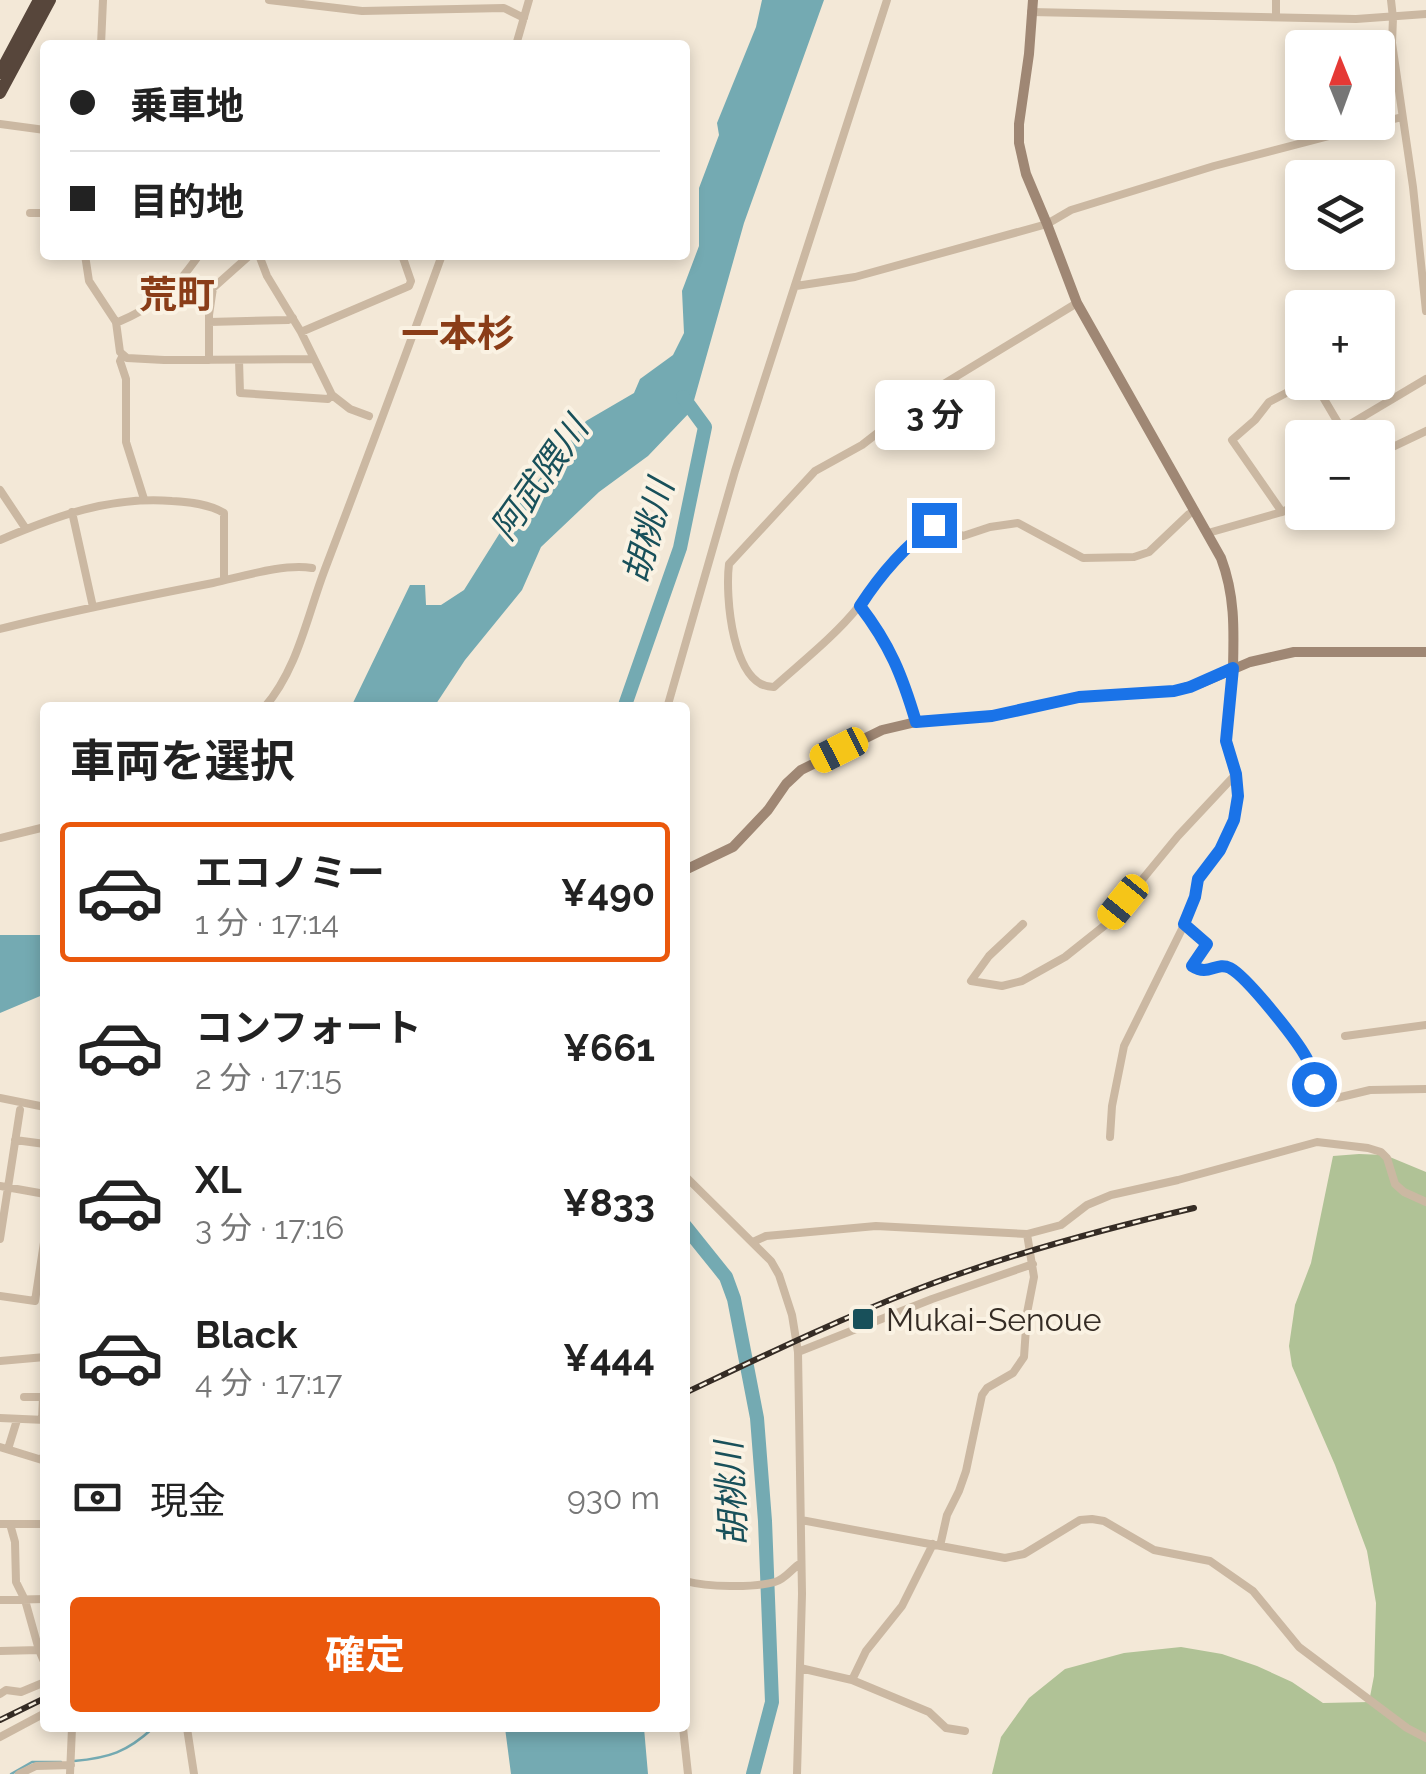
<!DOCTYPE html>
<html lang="ja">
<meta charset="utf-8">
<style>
:root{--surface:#fff;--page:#f2f2f2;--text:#222;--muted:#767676;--line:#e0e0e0;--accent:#ea580c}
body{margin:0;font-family:Raleway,"Noto Sans JP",sans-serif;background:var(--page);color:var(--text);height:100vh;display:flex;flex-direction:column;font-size:38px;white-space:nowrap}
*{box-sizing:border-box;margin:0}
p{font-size:32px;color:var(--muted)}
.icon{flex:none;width:55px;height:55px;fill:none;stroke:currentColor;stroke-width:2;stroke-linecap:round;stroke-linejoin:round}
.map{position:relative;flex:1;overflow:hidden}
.side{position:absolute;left:40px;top:702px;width:650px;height:1030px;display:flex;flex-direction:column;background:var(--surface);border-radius:10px;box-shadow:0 5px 15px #0003}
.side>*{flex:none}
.guide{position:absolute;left:40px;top:40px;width:650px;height:220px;border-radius:10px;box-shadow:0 5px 15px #0003;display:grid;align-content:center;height:220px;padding:0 30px;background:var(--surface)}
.needle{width:65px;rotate:359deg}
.controls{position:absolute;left:1285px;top:30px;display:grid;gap:20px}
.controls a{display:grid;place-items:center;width:110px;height:110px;border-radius:10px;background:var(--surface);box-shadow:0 5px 15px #0003;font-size:50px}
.end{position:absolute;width:45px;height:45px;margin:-22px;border:12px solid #1a73e8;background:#fff;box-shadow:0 0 0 5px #fff}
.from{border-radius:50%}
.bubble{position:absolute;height:70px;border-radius:10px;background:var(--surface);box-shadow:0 5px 15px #0003;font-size:32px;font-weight:700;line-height:70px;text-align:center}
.car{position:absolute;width:30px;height:60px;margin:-30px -15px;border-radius:12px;box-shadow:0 0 8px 2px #0007;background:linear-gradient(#f5c518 24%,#345 0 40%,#f5c518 0 76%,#345 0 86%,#f5c518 0)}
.guide b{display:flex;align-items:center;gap:35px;height:95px;font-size:38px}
.guide b+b{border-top:2px solid var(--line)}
.guide i{width:25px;height:25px;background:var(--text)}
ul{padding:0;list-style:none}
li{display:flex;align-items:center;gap:30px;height:140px;margin:0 20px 15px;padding:0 10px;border:5px solid transparent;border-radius:10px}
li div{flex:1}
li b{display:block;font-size:38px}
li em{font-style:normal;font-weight:700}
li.on{border-color:var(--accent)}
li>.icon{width:90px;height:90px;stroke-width:1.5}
h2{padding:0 30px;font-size:45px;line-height:120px}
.pay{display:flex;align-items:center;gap:25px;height:110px;padding:0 30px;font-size:38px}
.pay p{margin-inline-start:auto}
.cta{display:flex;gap:20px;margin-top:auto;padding:20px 30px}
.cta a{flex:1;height:115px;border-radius:10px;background:var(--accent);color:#fff;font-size:40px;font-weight:700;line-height:115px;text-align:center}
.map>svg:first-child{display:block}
</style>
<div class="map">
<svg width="1426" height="1774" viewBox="0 0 1426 1774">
<rect width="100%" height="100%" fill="#f3e8d7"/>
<path fill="#b0c296" d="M1359,1154l26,1 41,17v602h-434l9,-37 28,-39 36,-29 59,-16 57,-6 41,7 35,12 35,16 31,21 46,-1 5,-26 2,-73 -9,-52 -32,-86 -43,-99 -3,-20 6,-41 16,-42 22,-107z"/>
<path fill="#74aab2" d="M762,0h62l-80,223 -53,188 -43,45 -49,36 -58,55 -19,43 -57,70 -31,47h-83l59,-122h15l1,20h15l23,-15 49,-78 73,-91 48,-28 6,-14 33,-24 11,-22 -2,-42 17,-45v-58l20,-53 -2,-12 39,-96z
M0,935h45v59l-45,19z
M505,1728h139l4,46h-137z"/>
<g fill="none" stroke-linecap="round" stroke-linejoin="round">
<path stroke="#74aab2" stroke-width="2.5" d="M74,1761c35,-3 53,-9 79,-33
M11,1774l21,-12h29"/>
<path stroke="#74aab2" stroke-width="14" d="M624,708l56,-160 25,-121 -22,-30
M685,1226l41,51 8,22 23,119 8,103 7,181 -19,72"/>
<path stroke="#cbb8a2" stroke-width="8" d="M269,0l93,11 142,-3 20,10
M1276,0v17
M1391,0l2,18 -1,25 21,144 13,124
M1031,12l325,7 70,-5
M101,45l2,-45
M516,45l13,-45
M0,124l45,6
M30,213h15
M85,255l4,26 27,41 4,30 7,6 37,2 149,-1
M796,286l59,-9 192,-53 24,-14 143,-44 188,-49
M1077,303l-148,90 -67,52 -47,26 -86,93c-4,31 3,124 45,123 29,-26 61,-51 85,-81 25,-31 46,-66 82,-85 10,1 12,12 22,15l27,-9 28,-4 65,35 51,-1 15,-5 40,-38 6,-3
M209,322l79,-2 5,-2
M116,323c42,-18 57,-31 83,-68
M301,332l108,-46 2,-5 -8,-23
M123,355l-3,6 6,18v63l18,57
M209,360v-45l4,-27 37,-33
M239,360l1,33 88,6 4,-4 -31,-63 -34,-56 -8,-21
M1314,382l33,56
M332,395l18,14 19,7
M1342,429l84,-50
M1378,454l48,-23
M0,490l26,39
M72,512l21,95
M1282,512l-50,-72 23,-20 14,-18 38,-20
M1208,533l74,-21 20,-9
M0,540c56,-24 110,-44 172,-39 18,1 37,3 52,12v67
M860,606c29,39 42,69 56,116
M0,629c70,-18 141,-32 213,-46 28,-6 71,-20 99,-15
M264,708c34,-39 43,-92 61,-139 40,-105 79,-209 117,-314
M667,708l68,-237 152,-471
M0,838l45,-11
M1023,924l-34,32 -18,25 31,5 20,-5 43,-24 39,-31 74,-90 58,-62
M1184,925l23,19 -15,22c17,11 23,-4 37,2 16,7 73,79 80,96 5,13 6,26 7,39l54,-13 56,-1
M1345,1036l81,-11
M0,1098l45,9
M1110,1137l2,-31 12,-60 60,-121 11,-28 3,-18 23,-29 12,-30 5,-24 -2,-22 -10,-33 7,-73
M15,1140l30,4
M685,1176l86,85 8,14 13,40 6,37 4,242 -5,180
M0,1186l45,8
M0,1239l20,-129
M753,1242l13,-6 110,-10 151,8 34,-9 26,-20 24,-10 67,-15 139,-38 51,6 13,4 6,6 8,26 9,8 22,10
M0,1296l35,5 10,-65
M798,1352l134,-53 101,-35
M0,1361l45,-4
M24,1397h19l-1,23
M0,1418l45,2
M0,1447l42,13 3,-8
M8,1449l9,-29
M801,1520l204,38 19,-4 56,-34 12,-1 12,2 50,29 56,11 43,30 46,56 108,81 19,10
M0,1524h45
M10,1524l5,18 1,40 9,18 14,50 6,14
M940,1546l7,-31 12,-24 7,-20 16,-76 5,-7 26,-15 11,-16 3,-44 7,-36 -7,-43
M685,1581c23,6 67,7 90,1 11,-3 17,-14 26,-19
M0,1600l45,-1
M0,1651l39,-1
M800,1668l52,12 77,32 17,16 19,3
M852,1680l14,-29 36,-45 31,-62
M0,1694l6,-4 15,2 24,-10
M187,1728l7,46
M683,1728l5,46
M0,1737l45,-24
M19,1774l17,-8 35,-1
M70,1774l2,-46"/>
<path stroke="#9f8774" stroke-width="10" d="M1033,0l-4,54 -10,70v19l7,31 21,50 30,79 144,255c14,37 13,71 12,110
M685,870l48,-23 35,-37 18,-26 15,-14 81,-40 34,-8 76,-6 87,-19 95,-6 27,-8 49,-21 44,-10h132"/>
<path stroke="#57463b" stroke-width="12" d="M0,73l39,-73
M0,93l50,-93"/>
<g stroke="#352c25" stroke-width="6">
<path id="rail" d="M685,1393c76,-36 152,-73 230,-103 91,-35 184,-60 279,-82
M0,1720l45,-22"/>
</g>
<use href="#rail" stroke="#faf2e3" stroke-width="2.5" stroke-dasharray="8" stroke-linecap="butt"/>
</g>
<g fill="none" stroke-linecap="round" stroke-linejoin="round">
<path stroke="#1a73e8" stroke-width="12" d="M934,525c-30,22 -54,50 -74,81 30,39 42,69 56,116l76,-6 87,-19 95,-6 16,-4 43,-19 -7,73 10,33 2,22 -4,24 -14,30 -22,29 -3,18 -11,27 23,20 -15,22c17,11 24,-5 38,2 17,9 69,74 78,93 3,7 5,15 6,23"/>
</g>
<rect fill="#18505a" stroke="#faf2e3" stroke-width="4" x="851" y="1307" width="24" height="24" rx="5"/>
<g text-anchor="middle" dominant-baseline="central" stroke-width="8" stroke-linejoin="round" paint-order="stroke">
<g font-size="32" fill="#352c25" stroke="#faf2e3" text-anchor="start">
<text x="886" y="1319">Mukai-Senoue</text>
</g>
<g font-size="35" font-style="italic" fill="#18505a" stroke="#faf2e3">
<text transform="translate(539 478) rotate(-55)">阿武隈川</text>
<text transform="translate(648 531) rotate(-75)">胡桃川</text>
<text transform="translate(731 1494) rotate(-93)">胡桃川</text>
</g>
<g font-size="38" font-weight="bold" fill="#8a3d18" stroke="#faf2e3">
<text x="177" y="294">荒町</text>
<text x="458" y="333">一本杉</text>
</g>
</g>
</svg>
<div class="controls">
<a><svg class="needle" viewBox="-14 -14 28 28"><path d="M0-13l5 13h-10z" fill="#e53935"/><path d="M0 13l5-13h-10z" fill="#767676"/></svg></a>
<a><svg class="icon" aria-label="layers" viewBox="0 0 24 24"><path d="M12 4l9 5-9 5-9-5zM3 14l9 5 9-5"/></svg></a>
<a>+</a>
<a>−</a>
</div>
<i class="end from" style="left:1314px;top:1084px"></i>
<i class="end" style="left:934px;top:525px"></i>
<div class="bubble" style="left:875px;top:380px;width:120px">3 分</div>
<i class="car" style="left:839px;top:750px;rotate:243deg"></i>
<i class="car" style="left:1123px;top:902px;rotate:219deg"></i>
<div class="guide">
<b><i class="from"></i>乗車地</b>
<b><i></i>目的地</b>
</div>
<section class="side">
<h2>車両を選択</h2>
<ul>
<li class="on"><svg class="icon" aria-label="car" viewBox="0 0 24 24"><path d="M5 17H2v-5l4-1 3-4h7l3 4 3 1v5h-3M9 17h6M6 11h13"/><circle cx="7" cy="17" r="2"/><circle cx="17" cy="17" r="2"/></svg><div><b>エコノミー</b><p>1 分 · 17:14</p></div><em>¥490</em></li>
<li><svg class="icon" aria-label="car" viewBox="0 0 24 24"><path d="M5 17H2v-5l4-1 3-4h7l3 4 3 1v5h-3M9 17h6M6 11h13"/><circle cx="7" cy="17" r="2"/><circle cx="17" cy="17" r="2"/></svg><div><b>コンフォート</b><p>2 分 · 17:15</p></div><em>¥661</em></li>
<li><svg class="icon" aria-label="car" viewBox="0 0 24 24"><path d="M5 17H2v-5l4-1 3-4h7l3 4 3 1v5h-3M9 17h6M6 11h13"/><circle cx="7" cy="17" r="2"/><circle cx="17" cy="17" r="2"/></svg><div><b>XL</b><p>3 分 · 17:16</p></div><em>¥833</em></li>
<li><svg class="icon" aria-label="car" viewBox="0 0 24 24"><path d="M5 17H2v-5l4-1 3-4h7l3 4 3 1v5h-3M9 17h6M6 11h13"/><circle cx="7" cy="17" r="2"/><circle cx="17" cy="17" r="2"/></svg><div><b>Black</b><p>4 分 · 17:17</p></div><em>¥444</em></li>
</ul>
<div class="pay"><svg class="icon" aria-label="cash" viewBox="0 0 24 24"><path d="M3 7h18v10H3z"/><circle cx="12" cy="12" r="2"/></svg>現金<p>930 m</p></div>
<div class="cta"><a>確定</a></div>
</section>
</div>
